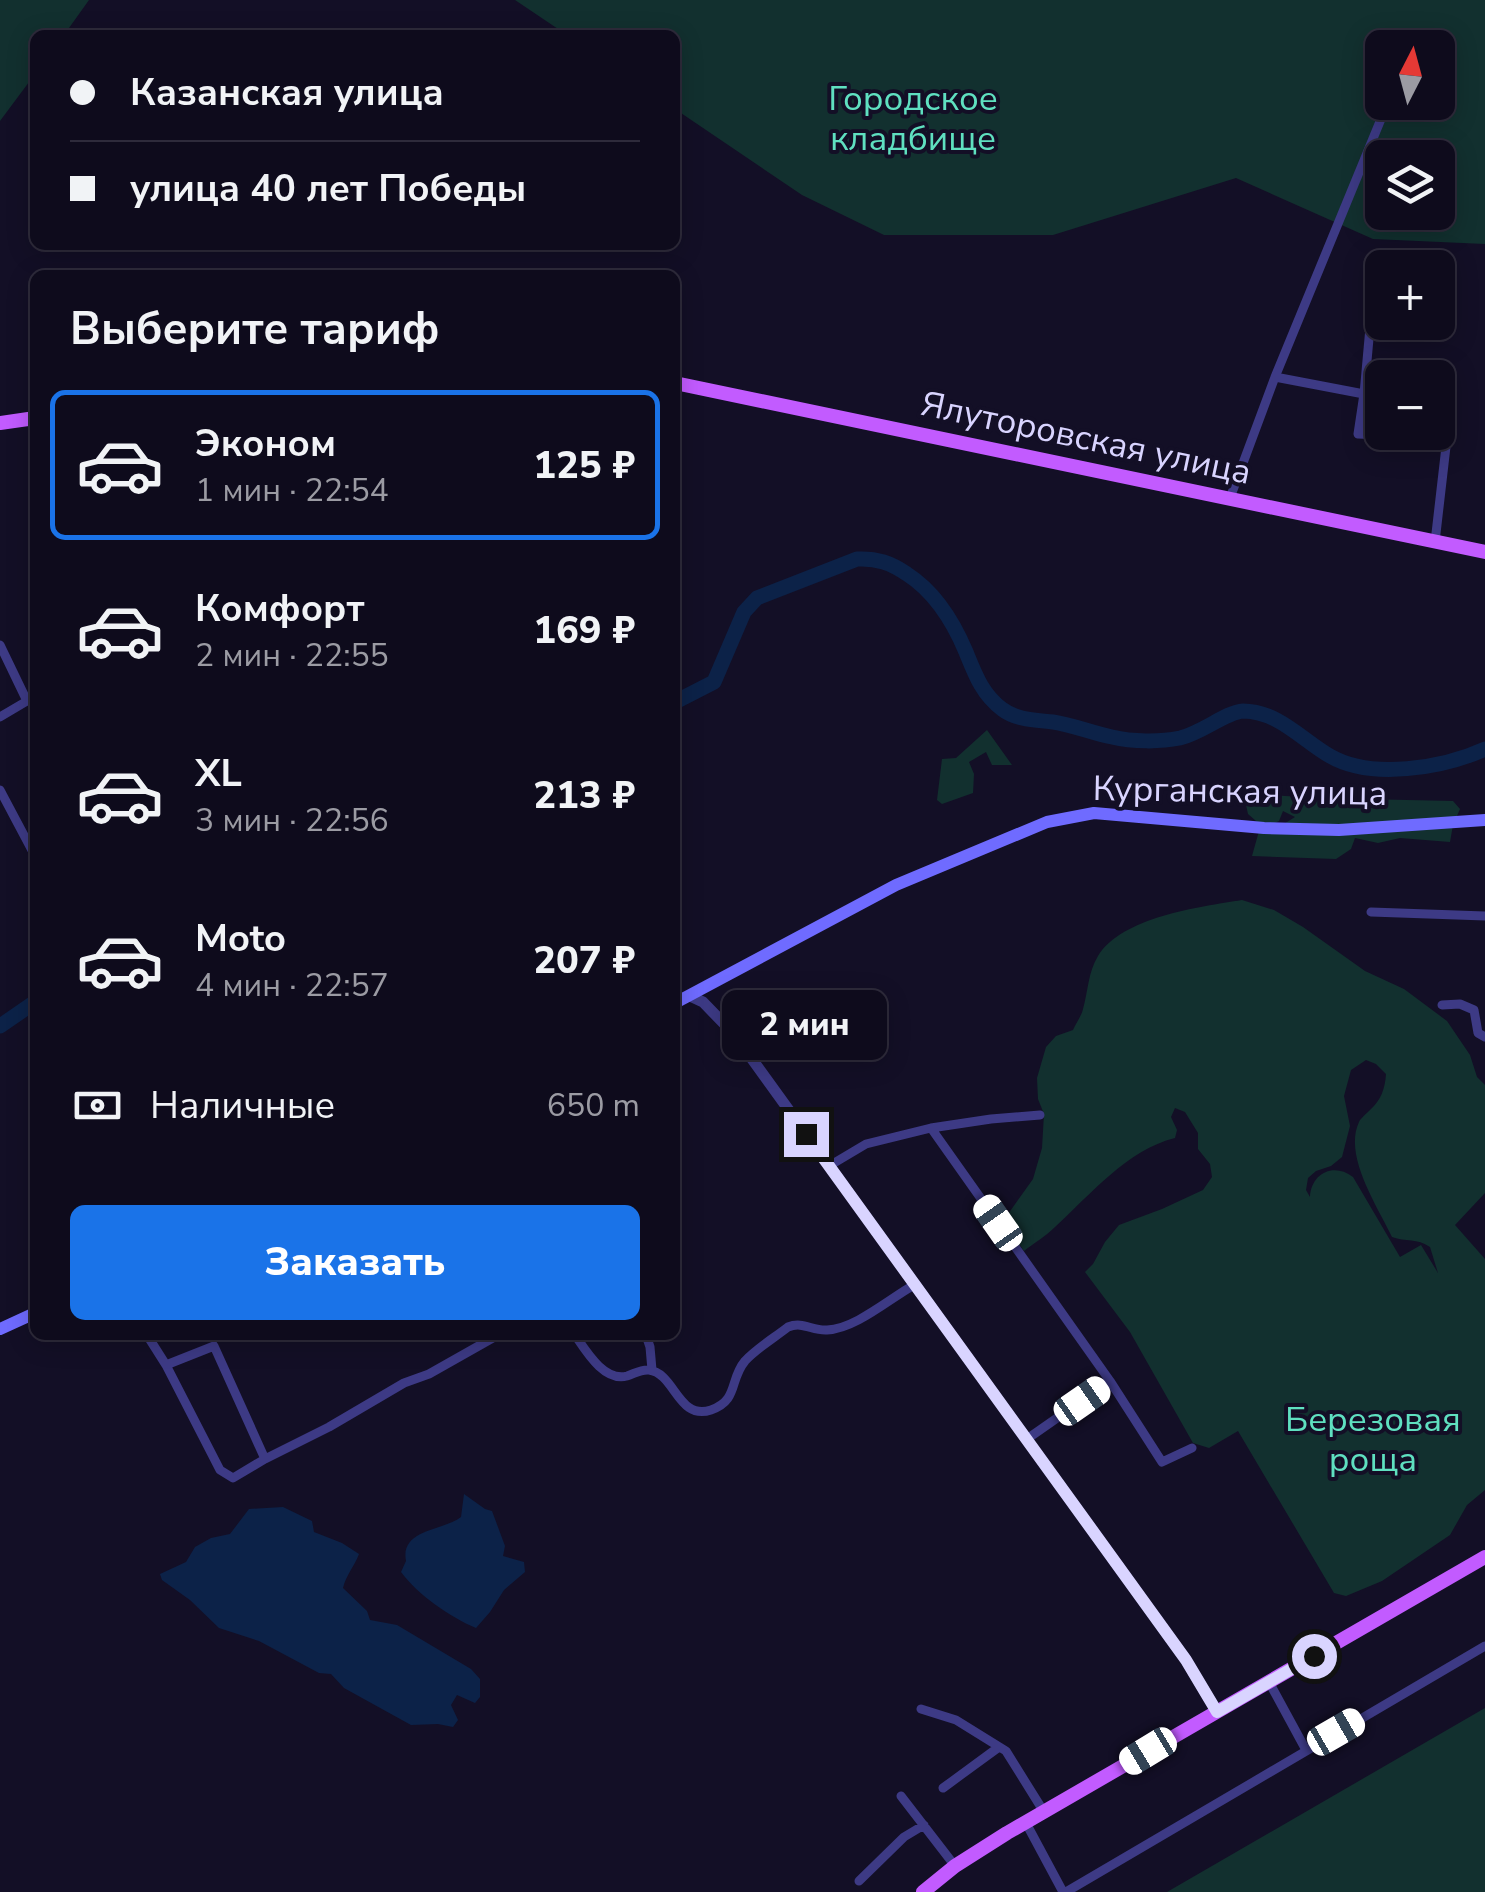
<!DOCTYPE html>
<html lang="ru">
<meta charset="utf-8">
<style>
:root{--surface:#0e0b1c;--page:#171425;--text:#f1f3f6;--muted:#9b9ba3;--line:#2e2b3b;--accent:#1a73e8}
body{margin:0;font-family:"Nunito Sans",sans-serif;background:var(--page);color:var(--text);height:100vh;display:flex;flex-direction:column;font-size:38px;white-space:nowrap}
*{box-sizing:border-box;margin:0}
p{font-size:32px;color:var(--muted)}
.icon{flex:none;width:55px;height:55px;fill:none;stroke:currentColor;stroke-width:2;stroke-linecap:round;stroke-linejoin:round}
.map{position:relative;flex:1;overflow:hidden}
.sheet{position:absolute;left:30px;top:270px;width:650px;height:1070px;display:flex;flex-direction:column;background:var(--surface);border-radius:15px;box-shadow:0 5px 25px #0003,0 0 0 2px var(--line)}
.sheet>*{flex:none}
.guide{position:absolute;left:30px;top:30px;width:650px;height:220px;border-radius:15px;box-shadow:0 5px 25px #0003,0 0 0 2px var(--line);display:grid;align-content:center;height:220px;padding:0 40px;background:var(--surface)}
.needle{width:65px;rotate:6deg}
.buttons{position:absolute;left:1365px;top:30px;display:grid;gap:20px}
.buttons a{display:grid;place-items:center;width:90px;height:90px;border-radius:15px;background:var(--surface);box-shadow:0 5px 25px #0003,0 0 0 2px var(--line);font-size:50px}
.end{position:absolute;width:45px;height:45px;margin:-22px;border:12px solid #d9d4ff;background:#111;box-shadow:0 0 0 5px #111}
.from{border-radius:50%}
.bubble{position:absolute;height:70px;border-radius:15px;background:var(--surface);box-shadow:0 5px 25px #0003,0 0 0 2px var(--line);font-size:32px;font-weight:800;line-height:70px;text-align:center}
.car{position:absolute;width:30px;height:60px;margin:-30px -15px;border-radius:12px;box-shadow:0 0 8px 2px #0007;background:linear-gradient(#fff 24%,#345 0 40%,#fff 0 76%,#345 0 86%,#fff 0)}
.guide b{display:flex;align-items:center;gap:35px;height:95px;font-size:38px}
.guide b+b{border-top:2px solid var(--line)}
.guide i{width:25px;height:25px;background:var(--text)}
ul{padding:0;list-style:none}
li{display:flex;align-items:center;gap:30px;height:150px;margin:0 20px 15px;padding:0 20px;border:5px solid transparent;border-radius:15px}
li div{flex:1}
li b{display:block;font-size:38px}
li em{font-style:normal;font-weight:800}
li.on{border-color:var(--accent)}
li>.icon{width:90px;height:90px;stroke-width:1.5}
h2{padding:0 40px;font-size:45px;line-height:120px}
.pay{display:flex;align-items:center;gap:25px;height:110px;padding:0 40px;font-size:38px}
.pay p{margin-inline-start:auto}
.button{display:flex;gap:20px;margin-top:auto;padding:20px 40px}
.button a{flex:1;height:115px;border-radius:15px;background:var(--accent);color:#fff;font-size:40px;font-weight:800;line-height:115px;text-align:center}
.map>svg:first-child{display:block}
</style>
<div class="map">
<svg width="1485" height="1892" viewBox="0 0 1485 1892">
<rect width="100%" height="100%" fill="#130f26"/>
<path fill="#12302f" fill-rule="evenodd" d="M0,0h89l-25,35h-29v39l-35,47z
M515,0h970v244l-112,-5 -137,-61 -183,57h-169l-82,-40 -127,-86v-74h-108zM1382,48h56v54h-56zM1382,158h56v54h-56z
M987,730l25,35h-20l-6,-13 -17,10 5,12 -1,19 -31,11 -5,-4 5,-41 14,-1z
M1239,793l77,5 137,3 7,8 -7,16 -3,17 -50,-4 -22,5 -23,-5 -4,11 -15,10 -84,-3 7,-25 12,1 24,-15 -12,-6 -4,10 -15,7 -16,-14 -2,-9 -7,-4z
M1242,900l32,10 29,17 62,44 39,18 43,32 23,34 7,22 8,8v108l-30,32 30,34v231l-18,15 -17,30 -68,46 -36,15 -12,-3 -96,-162 -29,17 -16,-5 -63,-111 -45,-60 8,-8 12,-22 14,-17 43,-16 41,-19 9,-13 -2,-13 -12,-15v-16l-13,-21 -10,-4 -4,9 6,13 -2,8c-48,12 -84,56 -120,89 -9,9 -21,16 -31,24l-21,-30 30,-42 9,-31 2,-34 -6,-15 -1,-21 9,-31 10,-11 17,-6c3,-7 8,-13 10,-21 5,-17 5,-37 15,-53 24,-39 101,-49 144,-56zM1366,1060l10,4 10,10c-1,15 -5,26 -16,36 -3,3 -10,9 -11,12 -16,34 19,85 33,115 14,5 25,1 38,10l8,26 -17,-28 -21,12 -47,-80c-20,-15 -42,-3 -43,20l-4,-7 2,-12 8,-7 15,-5 11,-9 8,-31 -6,-30 7,-26z
M1485,1708v184h-318z"/>
<path fill="#0c2248" d="M464,1494l21,15 7,2 13,35 -2,10 21,6 1,10 -21,18 -14,22 -14,16c-26,-11 -58,-33 -75,-56l5,-11c-6,-32 37,-30 55,-44z
M283,1507l29,14 2,11 28,11 17,11c-5,13 -13,21 -16,34l24,23 3,9 27,5 74,44 9,10v18l-5,6 -18,-8 -6,10 7,15 -5,7 -15,-3 -27,1 -67,-37 -13,-14 -12,-1 -60,-32 -40,-13 -29,-28 -28,-20 -2,-6 26,-12 9,-15 16,-9 19,-4 19,-25z"/>
<g fill="none" stroke-linecap="round" stroke-linejoin="round">
<path stroke="#0c2248" stroke-width="15" d="M675,702l39,-20 30,-70 13,-14 100,-39c20,-1 34,4 50,15 28,18 46,47 59,78 9,22 16,42 36,57 14,11 34,11 51,13 20,3 39,11 59,15 21,5 48,5 68,1 22,-5 46,-26 63,-27 35,0 59,29 87,45 41,24 113,12 155,-7
M0,1026l35,-24"/>
<path stroke="#3d3a85" stroke-width="9" d="M1275,377l89,17 -6,40 89,4 -12,104
M1364,394l10,-111
M1230,498l45,-121 113,-275
M0,645l27,56h8
M0,717l27,-16
M0,790l35,66
M1371,912l114,4
M1442,1005l18,-1 14,6 4,23 7,4
M931,1128l179,253 52,81 30,-14
M829,1166l37,-22 65,-16 60,-9 49,-4
M147,1335l19,30 54,105 13,8 32,-19 -51,-113 -48,19
M575,1335c11,16 29,47 52,41 7,-2 14,-7 22,-6 26,3 29,51 62,40 28,-10 18,-30 34,-49 12,-13 29,-23 43,-34 15,-6 24,4 39,3 28,-1 62,-31 87,-45
M646,1335l4,12 2,23
M1027,1439l83,-58
M265,1459l64,-32 75,-44 25,-9 69,-39
M1269,1682l37,68
M921,1709l35,11 50,31 38,61
M943,1788l56,-41
M901,1796l54,70
M1026,1823l37,69
M859,1881l45,-44 20,-12
M1066,1892l419,-246"/>
<path stroke="#3d3a85" stroke-width="11" d="M690,996l13,6 31,32 452,626 31,52"/>
<path stroke="#6f6bff" stroke-width="12" d="M675,1003l221,-118 151,-63 47,-9 170,15 75,2 146,-10
M0,1329l35,-16"/>
<path stroke="#c25bff" stroke-width="14" d="M675,383l810,169
M0,423l35,-5
M923,1892l32,-26 52,-33 478,-276"/>
</g>
<g fill="none" stroke-linecap="round" stroke-linejoin="round">
<path stroke="#d9d4ff" stroke-width="12" d="M806,1134l380,526 31,52 97,-56"/>
</g>
<g text-anchor="middle" dominant-baseline="central" stroke-width="8" stroke-linejoin="round" paint-order="stroke">
<g font-size="35" fill="#5fe0c0" stroke="#130f26">
<text x="913" y="98">Городское<tspan x="913" dy="40">кладбище</tspan></text>
<text x="1373" y="1419">Березовая<tspan x="1373" dy="40">роща</tspan></text>
</g>
<g font-size="35" fill="#d9d4ff" stroke="#130f26">
<text transform="translate(1086 438) rotate(12)">Ялуторовская улица</text>
<text transform="translate(1240 791) rotate(1)">Курганская улица</text>
</g>
</g>
</svg>
<div class="buttons">
<a><svg class="needle" viewBox="-14 -14 28 28"><path d="M0-13l5 13h-10z" fill="#e53935"/><path d="M0 13l5-13h-10z" fill="#9b9ba3"/></svg></a>
<a><svg class="icon" aria-label="layers" viewBox="0 0 24 24"><path d="M12 4l9 5-9 5-9-5zM3 14l9 5 9-5"/></svg></a>
<a>+</a>
<a>−</a>
</div>
<i class="end from" style="left:1314px;top:1656px"></i>
<i class="end" style="left:806px;top:1134px"></i>
<div class="bubble" style="left:722px;top:990px;width:165px">2 мин</div>
<i class="car" style="left:998px;top:1223px;rotate:325deg"></i>
<i class="car" style="left:1082px;top:1401px;rotate:55deg"></i>
<i class="car" style="left:1336px;top:1732px;rotate:60deg"></i>
<i class="car" style="left:1148px;top:1751px;rotate:239deg"></i>
<div class="guide">
<b><i class="from"></i>Казанская улица</b>
<b><i></i>улица 40 лет Победы</b>
</div>
<section class="sheet">
<h2>Выберите тариф</h2>
<ul>
<li class="on"><svg class="icon" aria-label="car" viewBox="0 0 24 24"><path d="M5 17H2v-5l4-1 3-4h7l3 4 3 1v5h-3M9 17h6M6 11h13"/><circle cx="7" cy="17" r="2"/><circle cx="17" cy="17" r="2"/></svg><div><b>Эконом</b><p>1 мин · 22:54</p></div><em>125 ₽</em></li>
<li><svg class="icon" aria-label="car" viewBox="0 0 24 24"><path d="M5 17H2v-5l4-1 3-4h7l3 4 3 1v5h-3M9 17h6M6 11h13"/><circle cx="7" cy="17" r="2"/><circle cx="17" cy="17" r="2"/></svg><div><b>Комфорт</b><p>2 мин · 22:55</p></div><em>169 ₽</em></li>
<li><svg class="icon" aria-label="car" viewBox="0 0 24 24"><path d="M5 17H2v-5l4-1 3-4h7l3 4 3 1v5h-3M9 17h6M6 11h13"/><circle cx="7" cy="17" r="2"/><circle cx="17" cy="17" r="2"/></svg><div><b>XL</b><p>3 мин · 22:56</p></div><em>213 ₽</em></li>
<li><svg class="icon" aria-label="car" viewBox="0 0 24 24"><path d="M5 17H2v-5l4-1 3-4h7l3 4 3 1v5h-3M9 17h6M6 11h13"/><circle cx="7" cy="17" r="2"/><circle cx="17" cy="17" r="2"/></svg><div><b>Moto</b><p>4 мин · 22:57</p></div><em>207 ₽</em></li>
</ul>
<div class="pay"><svg class="icon" aria-label="cash" viewBox="0 0 24 24"><path d="M3 7h18v10H3z"/><circle cx="12" cy="12" r="2"/></svg>Наличные<p>650 m</p></div>
<div class="button"><a>Заказать</a></div>
</section>
</div>
